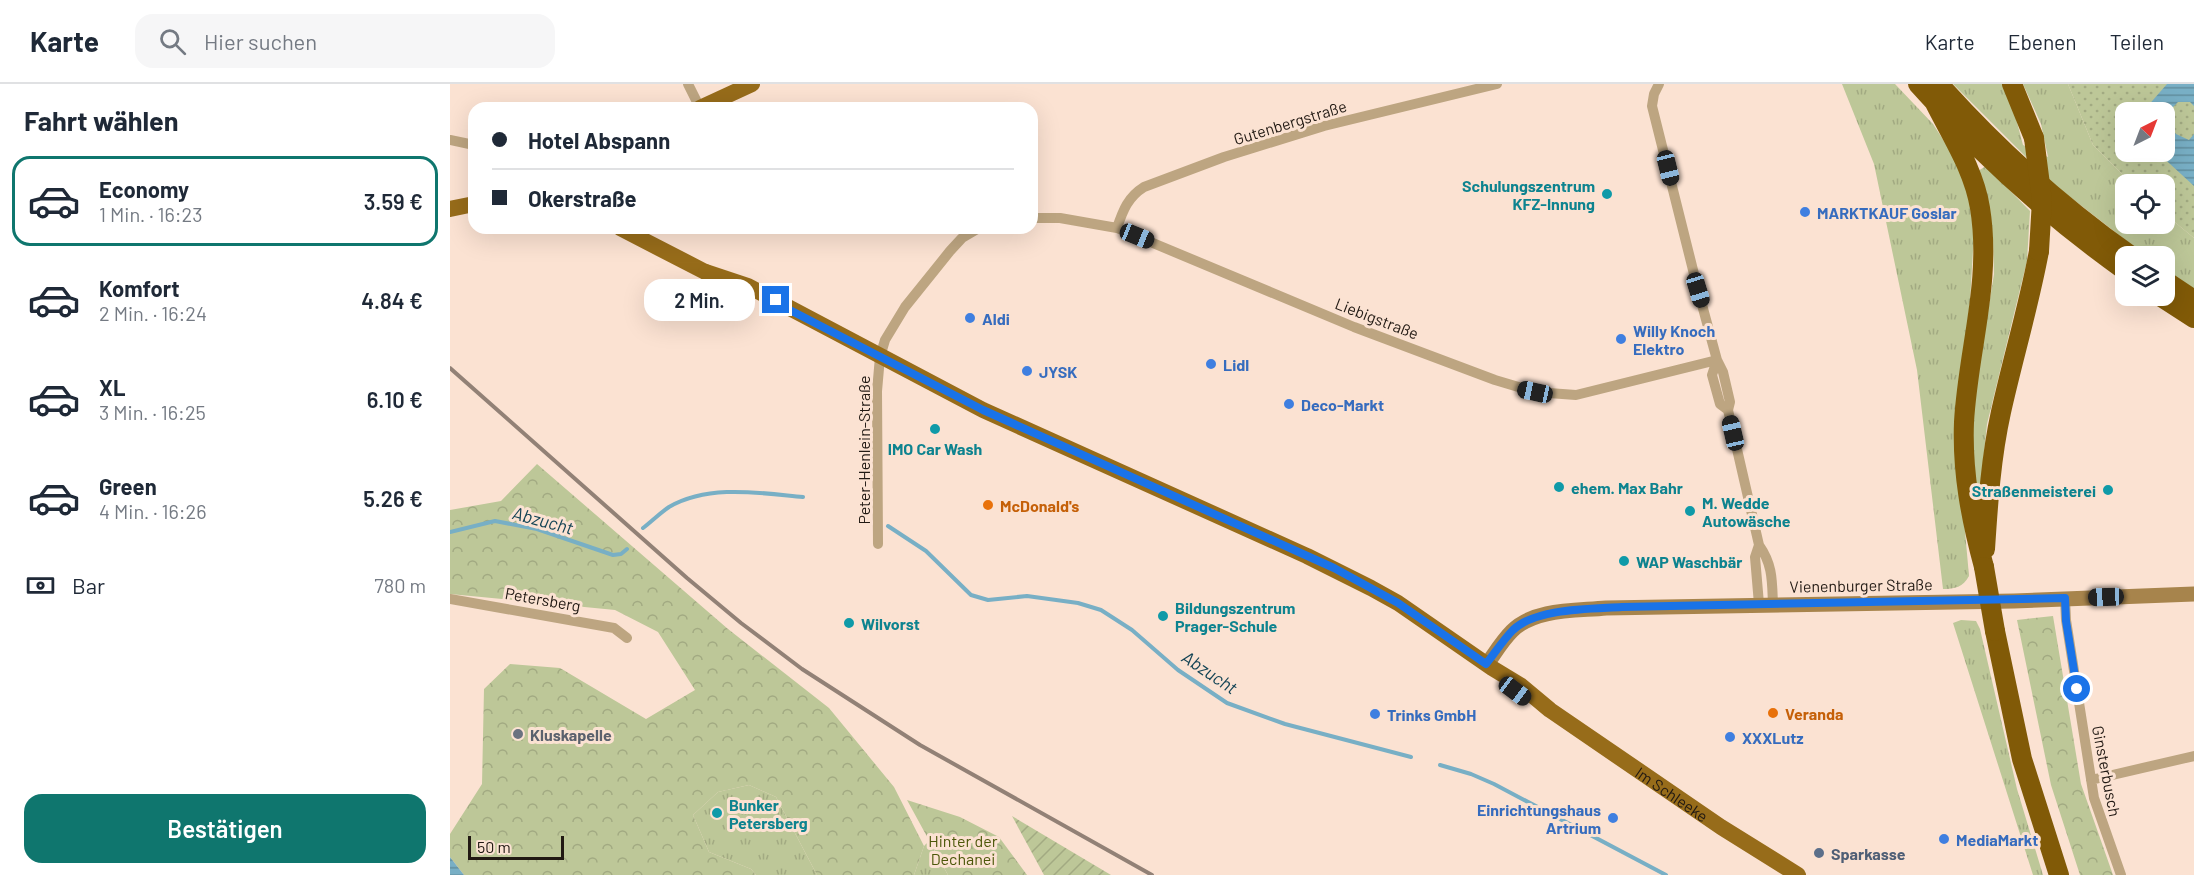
<!DOCTYPE html>
<html lang="de">
<meta charset="utf-8">
<style>
:root{--surface:#fff;--page:#f6f6f7;--text:#1f2937;--muted:#747a83;--line:#e0e1e3;--accent:#0f766e}
body{margin:0;font-family:Barlow,sans-serif;background:var(--page);color:var(--text);height:100vh;display:flex;flex-direction:column;font-size:22px;white-space:nowrap}
*{box-sizing:border-box;margin:0}
p{font-size:20px;color:var(--muted)}
.icon{flex:none;width:33px;height:33px;fill:none;stroke:currentColor;stroke-width:2;stroke-linecap:round;stroke-linejoin:round}
.map{position:relative;flex:1;overflow:hidden}
.sheet{display:flex;flex-direction:column;background:var(--surface);width:450px}
.sheet>*{flex:none}
.top-card{position:absolute;left:18px;top:18px;width:570px;height:132px;border-radius:18px;box-shadow:0 6px 24px #0002;display:grid;align-content:center;height:132px;padding:0 24px;background:var(--surface)}
.needle{width:39px;rotate:42deg}
.controls{position:absolute;left:1665px;top:18px;display:grid;gap:12px}
.controls a{display:grid;place-items:center;width:60px;height:60px;border-radius:12px;background:var(--surface);box-shadow:0 6px 24px #0002;font-size:30px}
.scale{position:absolute;left:18px;bottom:15px;width:96px;box-sizing:border-box;padding-left:6px;border:3px solid #211913;border-top:0;font-size:16px;line-height:21px;white-space:nowrap;color:#211913;-webkit-text-stroke:4px #fbe2d2;paint-order:stroke}
.end{position:absolute;width:27px;height:27px;margin:-14px;border:8px solid #1a73e8;background:#fff;box-shadow:0 0 0 3px #fff}
.from{border-radius:50%}
.bubble{position:absolute;height:42px;border-radius:18px;background:var(--surface);box-shadow:0 6px 24px #0002;font-size:20px;font-weight:600;line-height:42px;text-align:center}
.car{position:absolute;width:18px;height:36px;margin:-18px -9px;border-radius:8px;box-shadow:0 0 4px 2px #0007;background:linear-gradient(#222 24%,#8ab4d8 0 40%,#222 0 76%,#8ab4d8 0 86%,#222 0)}
.top-card b{display:flex;align-items:center;gap:21px;height:57px;font-size:22px}
.top-card b+b{border-top:2px solid var(--line)}
.top-card i{width:15px;height:15px;background:var(--text)}
ul{padding:0;list-style:none}
li{display:flex;align-items:center;gap:18px;height:90px;margin:0 12px 9px;padding:0 12px;border:3px solid transparent;border-radius:18px}
li div{flex:1}
li b{display:block;font-size:22px}
li em{font-style:normal;font-weight:600}
li.current{border-color:var(--accent)}
li>.icon{width:54px;height:54px;stroke-width:1.5}
h2{padding:0 24px;font-size:27px;line-height:72px}
.pay{display:flex;align-items:center;gap:15px;height:66px;padding:0 24px;font-size:22px}
.pay p{margin-inline-start:auto}
.primary-button{display:flex;gap:12px;margin-top:auto;padding:12px 24px}
.primary-button a{flex:1;height:69px;border-radius:18px;background:var(--accent);color:#fff;font-size:24px;font-weight:600;line-height:69px;text-align:center}
header{display:flex;align-items:center;gap:36px;box-sizing:border-box;height:84px;padding:0 30px;background:var(--surface);border-bottom:2px solid var(--line)}
header strong{font-size:28px}
nav{display:flex;gap:33px;margin-inline-start:auto;font-size:21px}
.search{width:420px;height:54px;background:var(--page);display:flex;align-items:center;gap:15px;box-sizing:border-box;padding:0 21px;border-radius:18px;color:var(--muted);font-size:22px}
main{display:flex;flex:1;min-height:0}
.map>svg:first-child{display:block}
</style>
<header>
<strong>Karte</strong>
<div class="search"><svg class="icon" aria-label="search" viewBox="0 0 24 24"><circle cx="10" cy="10" r="6"/><path d="M15 15l6 6"/></svg>Hier suchen</div>
<nav><a>Karte</a><a>Ebenen</a><a>Teilen</a></nav>
</header>
<main>
<section class="sheet">
<h2>Fahrt wählen</h2>
<ul>
<li class="current"><svg class="icon" aria-label="car" viewBox="0 0 24 24"><path d="M5 17H2v-5l4-1 3-4h7l3 4 3 1v5h-3M9 17h6M6 11h13"/><circle cx="7" cy="17" r="2"/><circle cx="17" cy="17" r="2"/></svg><div><b>Economy</b><p>1 Min. · 16:23</p></div><em>3.59 €</em></li>
<li><svg class="icon" aria-label="car" viewBox="0 0 24 24"><path d="M5 17H2v-5l4-1 3-4h7l3 4 3 1v5h-3M9 17h6M6 11h13"/><circle cx="7" cy="17" r="2"/><circle cx="17" cy="17" r="2"/></svg><div><b>Komfort</b><p>2 Min. · 16:24</p></div><em>4.84 €</em></li>
<li><svg class="icon" aria-label="car" viewBox="0 0 24 24"><path d="M5 17H2v-5l4-1 3-4h7l3 4 3 1v5h-3M9 17h6M6 11h13"/><circle cx="7" cy="17" r="2"/><circle cx="17" cy="17" r="2"/></svg><div><b>XL</b><p>3 Min. · 16:25</p></div><em>6.10 €</em></li>
<li><svg class="icon" aria-label="car" viewBox="0 0 24 24"><path d="M5 17H2v-5l4-1 3-4h7l3 4 3 1v5h-3M9 17h6M6 11h13"/><circle cx="7" cy="17" r="2"/><circle cx="17" cy="17" r="2"/></svg><div><b>Green</b><p>4 Min. · 16:26</p></div><em>5.26 €</em></li>
</ul>
<div class="pay"><svg class="icon" aria-label="cash" viewBox="0 0 24 24"><path d="M3 7h18v10H3z"/><circle cx="12" cy="12" r="2"/></svg>Bar<p>780 m</p></div>
<div class="primary-button"><a>Bestätigen</a></div>
</section>
<div class="map">
<svg width="1744" height="791" viewBox="0 0 1744 791">
<defs>
<pattern id="grass-tufts" width="24" height="20" patternUnits="userSpaceOnUse" patternTransform="scale(1.5)"><rect width="24" height="20" fill="#bdc798"/><path d="M3 7l-1-3M5 7V3M7 7l1-3M15 17l-1-3M17 17v-4M19 17l1-3" fill="none" stroke="#a2aa82"/></pattern>
<pattern id="forest-crowns" width="20" height="18" patternUnits="userSpaceOnUse" patternTransform="scale(1.5)"><rect width="20" height="18" fill="#bdc798"/><path d="M2 6a3 3 0 1 1 6 0M12 15a3 3 0 1 1 6 0" fill="none" stroke="#a2aa82"/></pattern>
<pattern id="park-dots" width="8" height="8" patternUnits="userSpaceOnUse" patternTransform="scale(1.5)"><rect width="8" height="8" fill="#bdc798"/><path d="M2 2h.1M6 6h.1" fill="none" stroke="#a2aa82" stroke-width="1.8" stroke-linecap="round"/></pattern>
<pattern id="garden-furrows" width="10" height="10" patternUnits="userSpaceOnUse" patternTransform="scale(1.5)"><rect width="10" height="10" fill="#bdc798"/><path d="M-1 1l2-2M0 10L10 0M9 11l2-2" fill="none" stroke="#a2aa82"/></pattern>
<pattern id="water-rules" width="6" height="5" patternUnits="userSpaceOnUse" patternTransform="scale(1.5)"><rect width="6" height="5" fill="#78afc5"/><path d="M0 2.5h6" fill="none" stroke="#628e9f"/></pattern>
</defs>
<rect width="100%" height="100%" fill="#fbe2d2"/>
<path fill="url(#grass-tufts)" d="M1392,0h53l38,40 22,34 13,33 6,43 -4,68 -15,117 14,157c-6,11 -14,13 -26,13l-26,-219 -43,-206z
M1503,0h51l9,23 10,38 25,12 -7,-33 -18,-40h45l25,61 39,39h-6v40h38l1,-10 29,24v52l-29,-20 -1,-14h-18l-94,-73z
M1536,82l44,45 -3,50 -40,163 -10,96 -6,-105 23,-141 -1,-34 -7,-43 -8,-26z
M1511,536l15,1 4,8 37,160 26,86h-10l-80,-252z
M299,701l27,12 41,78h-61l-5,-6 -42,-17 -16,-37 25,-23z
M479,757l19,34h-34l10,-29z"/>
<path fill="url(#forest-crowns)" d="M87,380l191,165 101,79 65,79 30,59 -10,29h-97l-41,-78 -27,-12 -31,7 -25,23 16,37 42,17 5,6h-292l-14,-18v-23l32,-50 2,-95 26,-25 50,4 86,51 49,-29 -37,-58 -43,-22 -165,-16v-84l51,-9z
M1603,532l28,168 32,91h-33l-29,-90 -34,-165z
M457,716l53,17 39,20 28,38h-79z"/>
<path fill="url(#park-dots)" fill-rule="evenodd" d="M1618,0h126v154l-29,-24 -1,-30h-32l-39,-39zM1676,28h38v40h-38z"/>
<path fill="url(#garden-furrows)" d="M562,732l99,59h-67z"/>
<path fill="url(#water-rules)" d="M1717,0h27v22l-4,-4h-12l-10,10 -1,11 9,11 13,6 5,-6v52l-37,-34h7v-40h-17l-1,-4z
M0,773l14,18h-14z"/>
<g fill="none" stroke-linecap="round" stroke-linejoin="round">
<path stroke="#78afc5" stroke-width="4" d="M438,442l38,25 45,44 17,5 39,-4 51,7 23,7 31,20 46,40 49,33 58,21 126,33
M193,444c9,-7 17,-15 26,-21 40,-23 91,-14 134,-10
M0,448l45,-11 42,8 76,26 8,-1 6,-5
M990,681l31,9 23,10 172,91"/>
<path stroke="#bda581" stroke-width="10" d="M238,0l12,24
M1209,0l-5,10 -2,12 46,184 19,70 6,12 7,30 -2,8 31,135 -4,12 4,47
M0,56l24,5
M582,134h28l57,10 237,99 141,53 40,12 41,3 141,-35
M667,144c6,-18 11,-31 27,-41l80,-30 100,-31 173,-42
M1267,276l-5,15 8,29 8,6
M428,460l-1,-153 3,-34 5,-17 20,-33 45,-56 12,-13 17,-10
M1309,461c14,20 13,36 14,60
M1615,514l1,22 28,178 27,77
M0,515l164,29 13,10
M1641,696l103,-24"/>
<path stroke="#a7844c" stroke-width="15" d="M1037,580c8,-11 15,-23 25,-33 23,-23 65,-20 94,-23l408,-7 180,-7"/>
<g stroke="#976c1a" stroke-width="16">
<path d="M250,24l52,-24"/>
<path d="M0,125l24,-5"/>
<path d="M170,144l95,49"/>
<path id="s1" d="M256,188l42,14 235,124 324,146 64,32 27,15 94,65 28,17 30,25 171,117 77,48"/>
</g>
<path stroke="#815a07" stroke-width="20" d="M1468,0c61,69 132,133 208,187
M1489,0c57,64 123,123 192,172
M1562,0l22,54
M1485,19c17,34 39,67 45,105 12,73 -12,142 -16,214 -2,50 7,97 20,145
M1714,196l30,20
M1710,212l34,22
M1535,465c3,-46 6,-92 16,-137 12,-54 28,-107 38,-161
M1545,547l27,128 37,116"/>
<path stroke="#928176" stroke-width="4" d="M0,284l237,210 54,45 61,46 118,76 232,130"/>
<path stroke="#815a07" stroke-width="20" d="M1584,54l8,62 -3,51
M1534,483l11,64"/>
</g>
<g fill="none" stroke-linecap="round" stroke-linejoin="round">
<path stroke="#1a73e8" stroke-width="8" d="M326,216l10,8 197,102 351,158 64,35 88,61c9,-11 17,-24 27,-34 23,-22 78,-21 109,-23l443,-9 1,23 11,68"/>
</g>
<g fill="#0f9aa8" stroke="#fbe2d2" stroke-width="2">
<circle cx="1157" cy="110" r="6"/>
<circle cx="485" cy="345" r="6"/>
<circle cx="1109" cy="403" r="6"/>
<circle cx="1658" cy="406" r="6"/>
<circle cx="1240" cy="427" r="6"/>
<circle cx="1174" cy="477" r="6"/>
<circle cx="713" cy="532" r="6"/>
<circle cx="399" cy="539" r="6"/>
<circle cx="267" cy="729" r="6"/>
</g>
<g fill="#3f7fe0" stroke="#fbe2d2" stroke-width="2">
<circle cx="1355" cy="128" r="6"/>
<circle cx="520" cy="234" r="6"/>
<circle cx="1171" cy="255" r="6"/>
<circle cx="761" cy="280" r="6"/>
<circle cx="577" cy="287" r="6"/>
<circle cx="839" cy="320" r="6"/>
<circle cx="925" cy="630" r="6"/>
<circle cx="1280" cy="653" r="6"/>
<circle cx="1163" cy="734" r="6"/>
<circle cx="1494" cy="755" r="6"/>
</g>
<g fill="#e8710a" stroke="#fbe2d2" stroke-width="2">
<circle cx="538" cy="421" r="6"/>
<circle cx="1323" cy="629" r="6"/>
</g>
<circle fill="#6b7280" stroke="#fbe2d2" stroke-width="2" cx="68" cy="650" r="6"/>
<circle fill="#5c6f8a" stroke="#fbe2d2" stroke-width="2" cx="1369" cy="769" r="6"/>
<g text-anchor="middle" dominant-baseline="central" stroke-width="6" stroke-linejoin="round" paint-order="stroke">
<g font-size="16" fill="#211913" stroke="#fbe2d2">
<text transform="translate(840 38) rotate(-17)">Gutenbergstraße</text>
<text transform="translate(927 234) rotate(21)">Liebigstraße</text>
<text transform="translate(413 366) rotate(-90)">Peter-Henlein-Straße</text>
<text transform="translate(1411 501) rotate(-1)">Vienenburger Straße</text>
<text transform="translate(93 515) rotate(10)">Petersberg</text>
<text transform="translate(1657 687) rotate(79)">Ginsterbusch</text>
<text stroke="none"><textPath href="#s1" startOffset="1102">Im Schleeke</textPath></text>
</g>
<g font-size="16" font-weight="bold" fill="#0d838f" stroke="#fbe2d2" text-anchor="start">
<text x="1145" y="101" text-anchor="end">Schulungszentrum<tspan x="1145" dy="18">KFZ-Innung</tspan></text>
<text x="485" y="364" text-anchor="middle">IMO Car Wash</text>
<text x="1121" y="403">ehem. Max Bahr</text>
<text x="1646" y="406" text-anchor="end">Straßenmeisterei</text>
<text x="1252" y="418">M. Wedde<tspan x="1252" dy="18">Autowäsche</tspan></text>
<text x="1186" y="477">WAP Waschbär</text>
<text x="725" y="523">Bildungszentrum<tspan x="725" dy="18">Prager-Schule</tspan></text>
<text x="411" y="539">Wilvorst</text>
<text x="279" y="720">Bunker<tspan x="279" dy="18">Petersberg</tspan></text>
</g>
<g font-size="16" font-weight="bold" fill="#366cbe" stroke="#fbe2d2" text-anchor="start">
<text x="1367" y="128">MARKTKAUF Goslar</text>
<text x="532" y="234">Aldi</text>
<text x="1183" y="246">Willy Knoch<tspan x="1183" dy="18">Elektro</tspan></text>
<text x="773" y="280">Lidl</text>
<text x="589" y="287">JYSK</text>
<text x="851" y="320">Deco-Markt</text>
<text x="937" y="630">Trinks GmbH</text>
<text x="1292" y="653">XXXLutz</text>
<text x="1151" y="725" text-anchor="end">Einrichtungshaus<tspan x="1151" dy="18">Artrium</tspan></text>
<text x="1506" y="755">MediaMarkt</text>
</g>
<g font-size="16" font-weight="bold" fill="#c56008" stroke="#fbe2d2" text-anchor="start">
<text x="550" y="421">McDonald's</text>
<text x="1335" y="629">Veranda</text>
</g>
<g font-size="16" font-weight="bold" fill="#5b616d" stroke="#fbe2d2" text-anchor="start">
<text x="80" y="650">Kluskapelle</text>
</g>
<g font-size="16" fill="#4c5709" stroke="#fbe2d2">
<text x="513" y="756">Hinter der<tspan x="513" dy="18">Dechanei</tspan></text>
</g>
<g font-size="16" font-weight="bold" fill="#4e5e75" stroke="#fbe2d2" text-anchor="start">
<text x="1381" y="769">Sparkasse</text>
</g>
<g font-size="18" font-style="italic" fill="#144455" stroke="#fbe2d2">
<text transform="translate(93 436) rotate(15)">Abzucht</text>
<text transform="translate(760 588) rotate(34)">Abzucht</text>
</g>
</g>
</svg>
<div class="controls">
<a><svg class="needle" viewBox="-14 -14 28 28"><path d="M0-13l5 13h-10z" fill="#e53935"/><path d="M0 13l5-13h-10z" fill="#747a83"/></svg></a>
<a><svg class="icon" aria-label="locate" viewBox="0 0 24 24"><circle cx="12" cy="12" r="6"/><path d="M12 2v4M12 18v4M2 12h4M18 12h4"/></svg></a>
<a><svg class="icon" aria-label="layers" viewBox="0 0 24 24"><path d="M12 4l9 5-9 5-9-5zM3 14l9 5 9-5"/></svg></a>
</div>
<div class="scale">50 m</div>
<i class="end from" style="left:1627px;top:605px"></i>
<i class="end" style="left:326px;top:216px"></i>
<div class="bubble" style="left:194px;top:195px;width:111px">2 Min.</div>
<i class="car" style="left:1218px;top:84px;rotate:166deg"></i>
<i class="car" style="left:687px;top:152px;rotate:112deg"></i>
<i class="car" style="left:1248px;top:206px;rotate:163deg"></i>
<i class="car" style="left:1085px;top:308px;rotate:282deg"></i>
<i class="car" style="left:1283px;top:349px;rotate:347deg"></i>
<i class="car" style="left:1656px;top:513px;rotate:268deg"></i>
<i class="car" style="left:1065px;top:607px;rotate:127deg"></i>
<div class="top-card">
<b><i class="from"></i>Hotel Abspann</b>
<b><i></i>Okerstraße</b>
</div>
</div>
</main>
